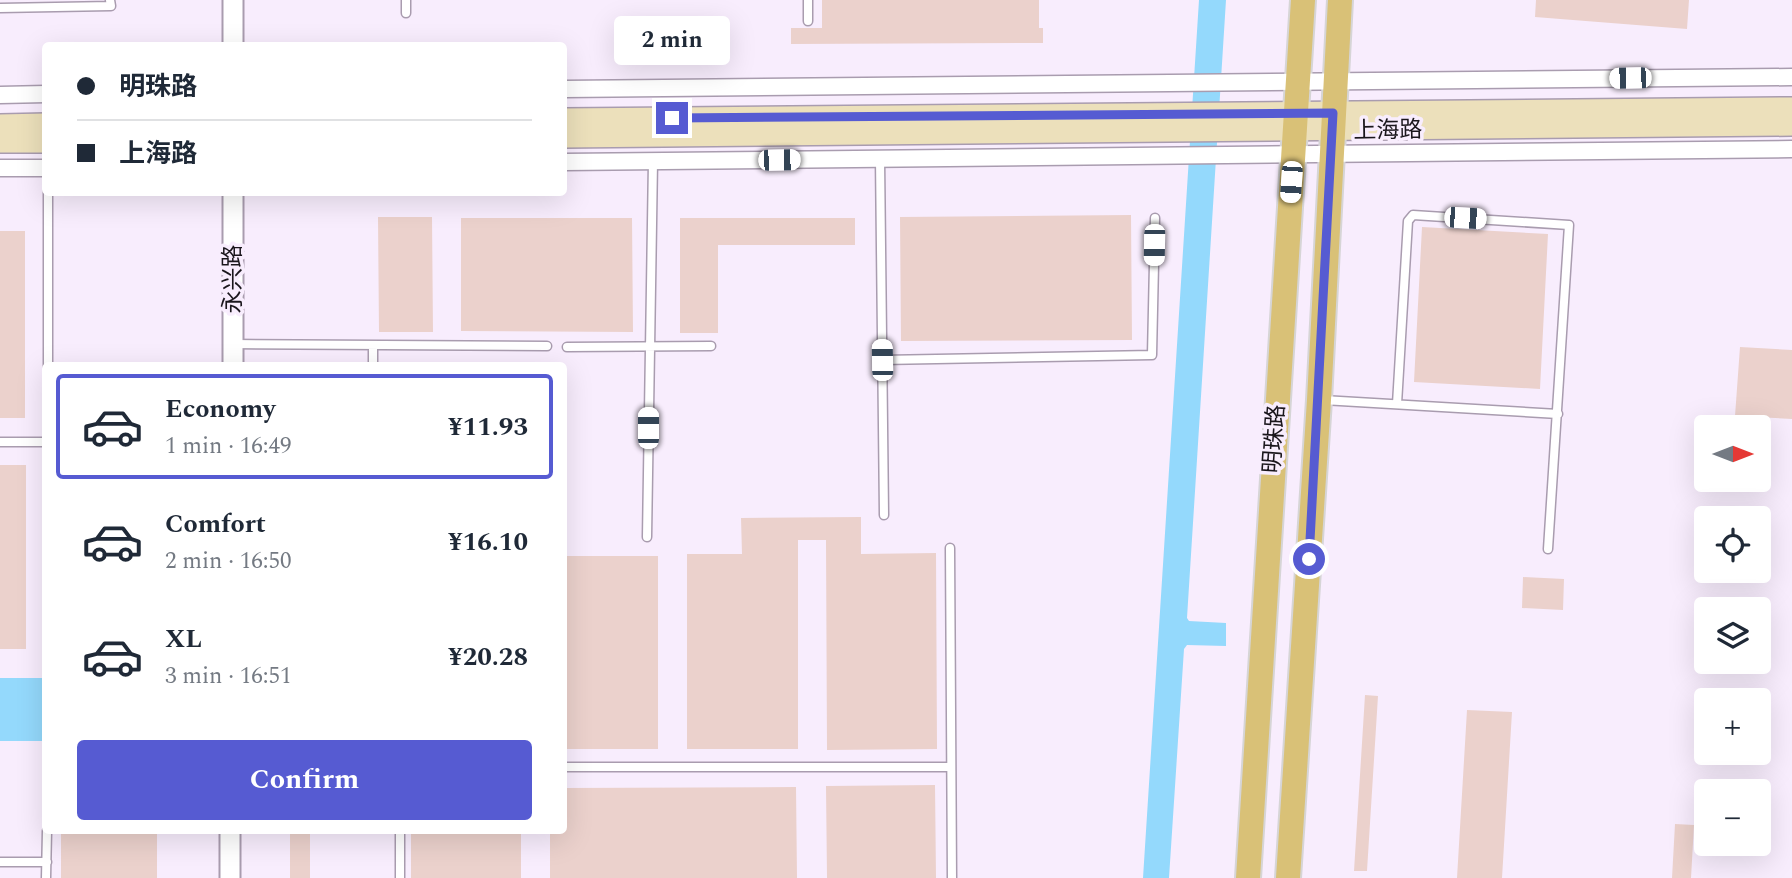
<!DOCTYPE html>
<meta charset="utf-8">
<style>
:root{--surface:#fff;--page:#f2f2f3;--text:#1f2937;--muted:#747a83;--line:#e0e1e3;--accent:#565bd2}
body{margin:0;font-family:Spectral,"Noto Sans SC",serif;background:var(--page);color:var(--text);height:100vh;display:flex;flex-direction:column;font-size:26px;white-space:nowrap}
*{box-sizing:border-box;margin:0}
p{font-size:23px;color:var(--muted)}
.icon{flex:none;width:38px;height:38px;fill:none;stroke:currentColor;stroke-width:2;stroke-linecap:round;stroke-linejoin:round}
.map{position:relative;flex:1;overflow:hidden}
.drawer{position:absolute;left:42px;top:362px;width:525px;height:472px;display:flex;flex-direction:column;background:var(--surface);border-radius:7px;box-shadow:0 7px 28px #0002}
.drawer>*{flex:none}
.banner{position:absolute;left:42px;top:42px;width:525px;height:154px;border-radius:7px;box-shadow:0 7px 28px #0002;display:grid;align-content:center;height:154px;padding:0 35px;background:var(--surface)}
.needle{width:46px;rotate:90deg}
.fabs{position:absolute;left:1694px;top:415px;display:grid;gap:14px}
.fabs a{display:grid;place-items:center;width:77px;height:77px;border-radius:7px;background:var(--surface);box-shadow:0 7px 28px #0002;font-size:35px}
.end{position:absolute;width:32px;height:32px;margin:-16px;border:9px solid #565bd2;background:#fff;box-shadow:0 0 0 4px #fff}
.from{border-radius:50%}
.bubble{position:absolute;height:49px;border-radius:7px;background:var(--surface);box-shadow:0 7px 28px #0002;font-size:23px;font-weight:700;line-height:49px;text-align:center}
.car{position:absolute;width:21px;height:42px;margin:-21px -10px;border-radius:9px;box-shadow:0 0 5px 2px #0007;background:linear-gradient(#fff 24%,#345 0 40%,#fff 0 76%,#345 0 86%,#fff 0)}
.banner b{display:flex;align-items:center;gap:24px;height:66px;font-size:26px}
.banner b+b{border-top:2px solid var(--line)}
.banner i{width:18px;height:18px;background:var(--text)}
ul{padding:12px 0 0;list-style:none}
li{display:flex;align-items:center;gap:21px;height:105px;margin:0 14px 10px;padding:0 21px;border:4px solid transparent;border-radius:7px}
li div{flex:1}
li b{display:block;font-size:26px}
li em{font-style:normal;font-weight:700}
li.active{border-color:var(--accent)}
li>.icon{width:63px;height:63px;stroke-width:1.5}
.cta{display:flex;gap:14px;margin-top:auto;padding:14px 35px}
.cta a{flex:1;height:80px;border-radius:7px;background:var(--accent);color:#fff;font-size:28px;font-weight:700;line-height:80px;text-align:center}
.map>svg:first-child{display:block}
</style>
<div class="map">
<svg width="1792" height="878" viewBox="0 0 1792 878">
<rect width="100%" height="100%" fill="#f8edfd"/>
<path fill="#94d9fc" d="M1199,0h27l-39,618 2,3 37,2v23l-39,-1 -3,4 -15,229h-26z
M0,678h45v63h-45z"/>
<path fill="#ebd1cc" d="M822,0h217v28h4v15l-252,1v-16h31z
M1536,0h153l-2,29 -152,-12z
M1131,215l1,125 -231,1 -1,-124z
M378,217h54l1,115h-54z
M461,218h171l1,114 -172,-1z
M680,218h175v27h-137v88h-38z
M1422,227l126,7 -8,155 -126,-7z
M0,231h25v187h-25z
M1740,347l52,3v69l-57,-3z
M0,465h26v184h-26z
M861,517v37l75,-1 1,196 -110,1 -1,-210h-28v209h-111v-195h55l-1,-36z
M564,556h94v193h-94z
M1523,577l41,2 -1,31 -41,-2z
M1365,695l13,1 -11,175h-13z
M1467,710l45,2 -10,166h-45z
M935,785l1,93h-109l-1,-92z
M796,787l1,91h-247v-47h14v-43z
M1675,824l19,1 -3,53h-19z
M61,831h96v47h-96z
M290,831h20v47h-20z
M411,831h110v47h-110z"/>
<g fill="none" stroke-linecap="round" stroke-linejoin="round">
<g stroke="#a99caf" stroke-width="11">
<path id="service" d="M406,0v13
M808,0v21
M0,8l111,-2 -1,-6
M880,159l4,356
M233,344l314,2
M373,345v21
M567,347l144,-1
M882,360l270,-5 3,-137
M48,366v-174
M1323,400l235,14
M1397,404l11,-183 5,-6 156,10 -21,324
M0,442h46
M647,537l6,-376
M950,548l2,330
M564,767h387
M400,831v47
M0,862h47
M46,878l1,-47"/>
</g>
<g stroke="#a99caf" stroke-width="19">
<path id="minor" d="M564,89l1228,-12
M0,95l46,-1
M564,162l1228,-13
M0,168h46"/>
</g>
<g stroke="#a99caf" stroke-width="23">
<path id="tertiary" d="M233,0v46
M233,192v174
M230,831v47"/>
</g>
<g stroke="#a99caf" stroke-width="24">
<path id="secondary" d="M564,119l1228,-11
M0,125l46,-1
M564,137l1228,-12
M0,142h46"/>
</g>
<g stroke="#d6d5d6" stroke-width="28">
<path id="primary" d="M1248,878l55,-878
M1288,878l31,-478 21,-400"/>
</g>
<use href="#service" stroke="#fff" stroke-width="8"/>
<use href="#minor" stroke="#fff" stroke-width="16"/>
<use href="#tertiary" stroke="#fff" stroke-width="19"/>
<use href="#secondary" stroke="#ece0bb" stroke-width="21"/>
<use href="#primary" stroke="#d9c177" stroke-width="24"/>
</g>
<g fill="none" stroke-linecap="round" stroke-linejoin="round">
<path stroke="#565bd2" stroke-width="9" d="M672,118l661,-5 -24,446"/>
</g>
<g text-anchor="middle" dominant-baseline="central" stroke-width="7" stroke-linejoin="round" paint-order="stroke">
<g font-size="23" fill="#1a161c" stroke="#f8edfd">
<text transform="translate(1388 131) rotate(-1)">上海路</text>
<text transform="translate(233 279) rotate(-90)">永兴路</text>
<text transform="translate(1275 439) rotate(-86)">明珠路</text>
</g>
</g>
</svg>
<div class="fabs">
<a><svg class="needle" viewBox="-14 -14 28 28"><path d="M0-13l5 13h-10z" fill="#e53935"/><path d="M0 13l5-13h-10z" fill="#747a83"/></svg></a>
<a><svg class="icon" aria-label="locate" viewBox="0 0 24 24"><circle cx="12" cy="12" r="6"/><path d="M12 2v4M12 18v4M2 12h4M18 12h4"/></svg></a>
<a><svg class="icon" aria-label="layers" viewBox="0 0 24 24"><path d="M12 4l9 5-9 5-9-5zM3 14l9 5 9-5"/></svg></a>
<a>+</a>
<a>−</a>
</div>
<i class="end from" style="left:1309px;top:559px"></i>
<i class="end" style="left:672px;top:118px"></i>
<div class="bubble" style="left:614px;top:16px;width:116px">2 min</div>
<i class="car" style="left:1630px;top:78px;rotate:269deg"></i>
<i class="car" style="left:779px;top:160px;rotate:89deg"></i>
<i class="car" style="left:1291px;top:182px;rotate:184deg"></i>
<i class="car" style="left:1465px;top:218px;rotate:93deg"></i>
<i class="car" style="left:1154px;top:245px;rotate:181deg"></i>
<i class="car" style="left:882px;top:360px;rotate:359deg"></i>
<i class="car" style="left:648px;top:428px;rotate:0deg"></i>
<div class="banner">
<b><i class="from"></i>明珠路</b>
<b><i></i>上海路</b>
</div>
<section class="drawer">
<ul>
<li class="active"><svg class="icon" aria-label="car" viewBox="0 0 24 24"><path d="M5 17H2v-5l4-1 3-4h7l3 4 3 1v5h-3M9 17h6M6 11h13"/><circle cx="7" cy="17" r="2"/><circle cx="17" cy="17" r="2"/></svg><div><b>Economy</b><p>1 min · 16:49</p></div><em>¥11.93</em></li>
<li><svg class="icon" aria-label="car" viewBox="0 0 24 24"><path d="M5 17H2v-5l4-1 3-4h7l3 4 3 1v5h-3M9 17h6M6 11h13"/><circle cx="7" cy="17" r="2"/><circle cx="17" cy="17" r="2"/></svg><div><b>Comfort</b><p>2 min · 16:50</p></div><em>¥16.10</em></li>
<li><svg class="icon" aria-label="car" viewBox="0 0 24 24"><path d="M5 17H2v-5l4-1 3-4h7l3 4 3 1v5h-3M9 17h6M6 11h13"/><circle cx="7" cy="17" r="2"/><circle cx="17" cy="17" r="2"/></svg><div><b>XL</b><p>3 min · 16:51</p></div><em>¥20.28</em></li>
</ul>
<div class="cta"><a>Confirm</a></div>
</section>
</div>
